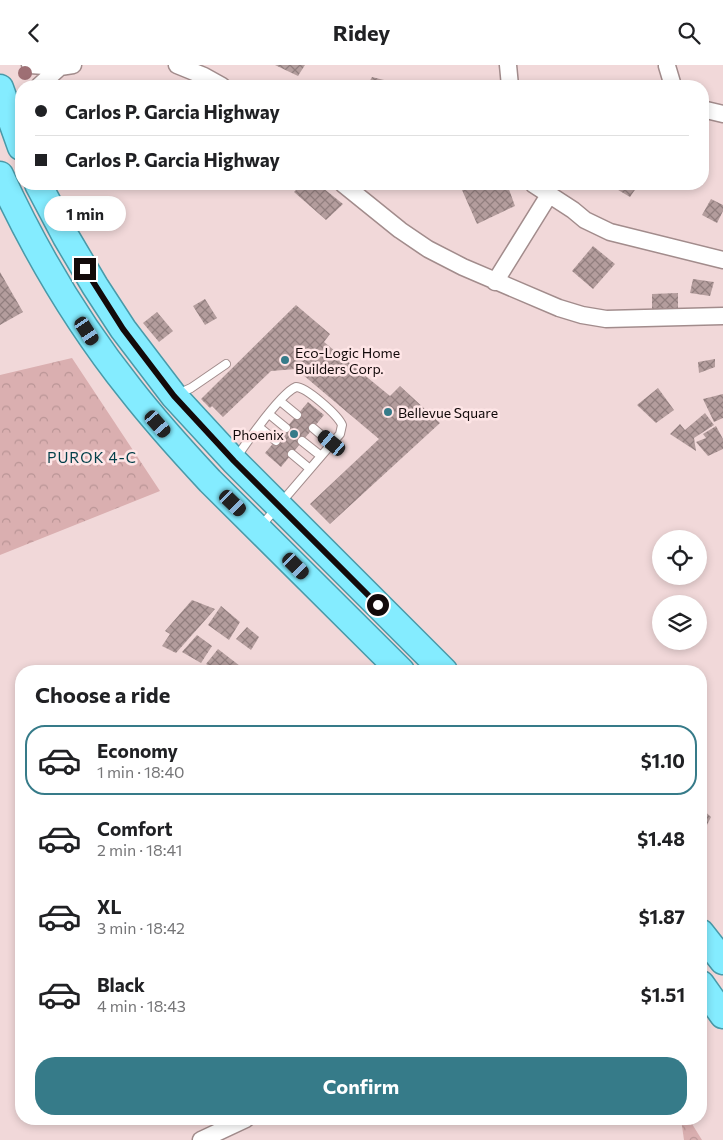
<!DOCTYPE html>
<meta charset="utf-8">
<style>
:root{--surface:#fff;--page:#f6f6f6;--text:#202124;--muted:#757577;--line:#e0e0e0;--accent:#367b89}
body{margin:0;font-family:Commissioner,sans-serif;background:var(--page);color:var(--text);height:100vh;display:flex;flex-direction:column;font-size:19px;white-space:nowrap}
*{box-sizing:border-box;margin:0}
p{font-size:16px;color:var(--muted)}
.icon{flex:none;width:28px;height:28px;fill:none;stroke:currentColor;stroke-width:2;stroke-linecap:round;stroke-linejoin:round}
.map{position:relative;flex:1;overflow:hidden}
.panel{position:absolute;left:15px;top:600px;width:692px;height:460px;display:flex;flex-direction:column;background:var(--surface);border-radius:20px;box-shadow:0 2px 8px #0003}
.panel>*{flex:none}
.hud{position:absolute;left:15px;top:15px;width:694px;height:110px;border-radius:20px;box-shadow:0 2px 8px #0003;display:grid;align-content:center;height:110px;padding:0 20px;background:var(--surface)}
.controls{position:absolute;left:652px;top:465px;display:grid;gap:10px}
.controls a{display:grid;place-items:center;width:55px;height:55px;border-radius:50%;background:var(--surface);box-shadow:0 2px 8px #0003;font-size:25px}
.end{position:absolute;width:22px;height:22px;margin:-11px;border:6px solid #120a0a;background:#fff;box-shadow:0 0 0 2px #fff}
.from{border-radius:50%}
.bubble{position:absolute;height:35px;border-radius:18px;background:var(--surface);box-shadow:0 2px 8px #0003;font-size:16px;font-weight:700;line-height:35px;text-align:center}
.car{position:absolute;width:15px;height:30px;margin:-15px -8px;border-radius:6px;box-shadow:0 0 4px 1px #0007;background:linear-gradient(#222 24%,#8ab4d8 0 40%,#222 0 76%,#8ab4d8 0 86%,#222 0)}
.hud b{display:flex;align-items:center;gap:18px;height:48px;font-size:19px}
.hud b+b{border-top:1px solid var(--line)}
.hud i{width:12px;height:12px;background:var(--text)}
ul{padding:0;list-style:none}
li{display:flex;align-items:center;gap:15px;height:70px;margin:0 10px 8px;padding:0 10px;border:2px solid transparent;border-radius:20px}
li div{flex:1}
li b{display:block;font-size:19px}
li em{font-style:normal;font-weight:700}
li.selected{border-color:var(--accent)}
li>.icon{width:45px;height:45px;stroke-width:1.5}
h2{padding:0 20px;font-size:22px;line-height:60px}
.button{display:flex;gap:10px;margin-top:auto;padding:10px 20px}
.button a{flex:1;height:58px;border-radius:20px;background:var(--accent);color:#fff;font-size:20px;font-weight:700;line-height:58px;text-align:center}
header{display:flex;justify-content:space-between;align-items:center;height:65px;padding:0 20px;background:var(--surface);font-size:22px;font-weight:700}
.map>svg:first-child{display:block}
</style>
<header><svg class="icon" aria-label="back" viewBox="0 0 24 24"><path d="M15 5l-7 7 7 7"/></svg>Ridey<svg class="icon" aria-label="search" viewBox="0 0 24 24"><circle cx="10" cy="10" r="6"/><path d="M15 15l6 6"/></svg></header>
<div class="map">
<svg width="723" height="1075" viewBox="0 0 723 1075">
<defs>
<pattern id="forest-crowns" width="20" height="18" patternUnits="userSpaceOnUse" patternTransform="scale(1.25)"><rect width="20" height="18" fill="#daafb0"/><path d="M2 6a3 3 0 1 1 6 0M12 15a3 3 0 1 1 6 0" fill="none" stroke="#ba9596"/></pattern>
<pattern id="building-cross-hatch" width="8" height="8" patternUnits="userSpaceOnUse" patternTransform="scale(1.25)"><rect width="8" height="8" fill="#b49d9d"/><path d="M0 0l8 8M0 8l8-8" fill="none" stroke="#917e7e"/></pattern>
</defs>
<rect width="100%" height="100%" fill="#f1d8d9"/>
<path fill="url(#forest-crowns)" d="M72,293l88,133 -160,64v-180z
M681,1054h8l13,21h-18z"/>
<path fill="url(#building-cross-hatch)" d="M275,0h30l-7,11z
M372,12l20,5 -2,4h-23z
M302,119h16l25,20 -17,16 -32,-28z
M476,119h31l8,22 -38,18 -15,-34z
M608,119h31l-9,13z
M711,134l12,6v6l-6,12 -15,-8z
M593,181l22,18 -22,25 -21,-18z
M0,207l23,40 -23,13z
M693,214l21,3 -4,14 -20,-3z
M678,228v17l-26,4v-20z
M205,234l12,19 -12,7 -12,-19z
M296,240l34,29 -6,8 66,54 10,-10 40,37 -110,101 -20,-20 69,-65 -83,-70 -25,2 -48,46 -11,-11 -2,2 -9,-9z
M157,247l16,19 -14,11 -16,-19z
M715,294v8l-16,6 -1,-11z
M658,323l16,22 -18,13 -19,-18z
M723,329v24l-9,4 -11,-23z
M308,337l16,13 -43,52 -16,-14z
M705,348l9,12 -20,13 2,13 -26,-17 10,-10 5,6z
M716,361l7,13v10l-15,7 -12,-14 10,-4 -3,-4z
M192,535l23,9 -39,44 -14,-7 8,-12 -5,-3z
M221,541l19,16 -11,18 -21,-15z
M247,562l12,10 -8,13 -15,-11z
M197,570l15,11 -11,17 -19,-11z
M218,584l22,17 -4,5h-19l-11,-7z
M701,743l10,9 -10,20z"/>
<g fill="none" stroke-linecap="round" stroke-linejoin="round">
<g stroke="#a28c8c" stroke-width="10">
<path id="service" d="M178,329l13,-6 35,-24
M280,336l17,14
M269,349l17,14
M259,362l17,14
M313,363l19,16
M302,376l19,15
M292,389l18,15
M236,393c11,-16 45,-65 60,-71 10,0 42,28 46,38l-2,9 -79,92"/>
</g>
<g stroke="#a28c8c" stroke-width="19">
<path id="minor" d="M30,0l30,2 13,-2
M177,0l27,11 18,10
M508,0l2,21
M667,1l6,20
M39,21l21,-19
M702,44l21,5
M343,119l57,46 28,19 35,18 96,41 23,7 24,4 117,-3
M533,119l40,26 12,10 25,12 113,28
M495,217l54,-87
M201,1075l45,-21"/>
</g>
<g stroke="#499aa9" stroke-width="29">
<path id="trunk" d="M0,23l21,59
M0,110c35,76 78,149 130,214 25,32 52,62 80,92l191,190
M38,119l28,53 29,49 28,43 51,67 60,65 210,210
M701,868l22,28
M701,919l22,31"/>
</g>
<use href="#service" stroke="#fff" stroke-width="8"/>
<use href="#minor" stroke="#fff" stroke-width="16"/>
<use href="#trunk" stroke="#84ecff" stroke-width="26"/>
</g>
<circle fill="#9e6f74" cx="25" cy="8" r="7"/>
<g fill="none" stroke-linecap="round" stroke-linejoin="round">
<path stroke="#120a0a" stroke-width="6" d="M85,204l38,60 51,67 60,65 144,144"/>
</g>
<g fill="#367b89" stroke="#fee5e6" stroke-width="2">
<circle cx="285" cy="295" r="5"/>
<circle cx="388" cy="347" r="5"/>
<circle cx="294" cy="369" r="5"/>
</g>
<g text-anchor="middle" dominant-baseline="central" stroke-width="5" stroke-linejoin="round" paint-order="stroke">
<g font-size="14" fill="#120a0a" stroke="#fee5e6" text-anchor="start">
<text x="295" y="287">Eco-Logic Home<tspan x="295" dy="16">Builders Corp.</tspan></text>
<text x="398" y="347">Bellevue Square</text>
<text x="284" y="369" text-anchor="end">Phoenix</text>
</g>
<g font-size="15" letter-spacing="1" fill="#003f49" stroke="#fee5e6">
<text x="92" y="392">PUROK 4-C</text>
</g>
</g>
</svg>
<div class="controls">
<a><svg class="icon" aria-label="locate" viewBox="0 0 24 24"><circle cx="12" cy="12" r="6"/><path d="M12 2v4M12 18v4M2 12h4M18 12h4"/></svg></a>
<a><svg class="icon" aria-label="layers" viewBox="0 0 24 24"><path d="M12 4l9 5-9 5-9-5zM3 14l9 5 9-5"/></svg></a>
</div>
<i class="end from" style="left:378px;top:540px"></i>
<i class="end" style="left:85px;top:204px"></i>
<div class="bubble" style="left:44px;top:131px;width:82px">1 min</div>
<i class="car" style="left:87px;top:266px;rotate:147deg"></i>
<i class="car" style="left:158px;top:359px;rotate:139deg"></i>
<i class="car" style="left:332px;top:378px;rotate:310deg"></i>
<i class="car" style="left:233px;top:438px;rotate:134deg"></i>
<i class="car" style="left:296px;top:501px;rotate:135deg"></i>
<div class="hud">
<b><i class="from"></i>Carlos P. Garcia Highway</b>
<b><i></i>Carlos P. Garcia Highway</b>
</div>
<section class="panel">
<h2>Choose a ride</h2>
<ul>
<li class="selected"><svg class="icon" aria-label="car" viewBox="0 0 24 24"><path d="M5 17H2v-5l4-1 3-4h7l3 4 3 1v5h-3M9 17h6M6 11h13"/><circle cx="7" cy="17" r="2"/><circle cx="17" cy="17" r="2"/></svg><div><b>Economy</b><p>1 min · 18:40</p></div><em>$1.10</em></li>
<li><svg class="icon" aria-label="car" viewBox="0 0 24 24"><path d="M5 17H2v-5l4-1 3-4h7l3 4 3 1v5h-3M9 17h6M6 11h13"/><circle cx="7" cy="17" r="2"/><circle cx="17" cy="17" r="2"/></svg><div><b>Comfort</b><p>2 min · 18:41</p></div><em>$1.48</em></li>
<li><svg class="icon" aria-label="car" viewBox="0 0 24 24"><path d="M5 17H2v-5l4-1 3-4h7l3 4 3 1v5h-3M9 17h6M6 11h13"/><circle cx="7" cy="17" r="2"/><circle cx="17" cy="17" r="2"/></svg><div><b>XL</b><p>3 min · 18:42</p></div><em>$1.87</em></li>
<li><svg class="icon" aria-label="car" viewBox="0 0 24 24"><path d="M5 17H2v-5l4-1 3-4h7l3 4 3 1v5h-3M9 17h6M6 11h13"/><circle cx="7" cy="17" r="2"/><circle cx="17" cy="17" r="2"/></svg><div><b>Black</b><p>4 min · 18:43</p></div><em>$1.51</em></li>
</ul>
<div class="button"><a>Confirm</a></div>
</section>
</div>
